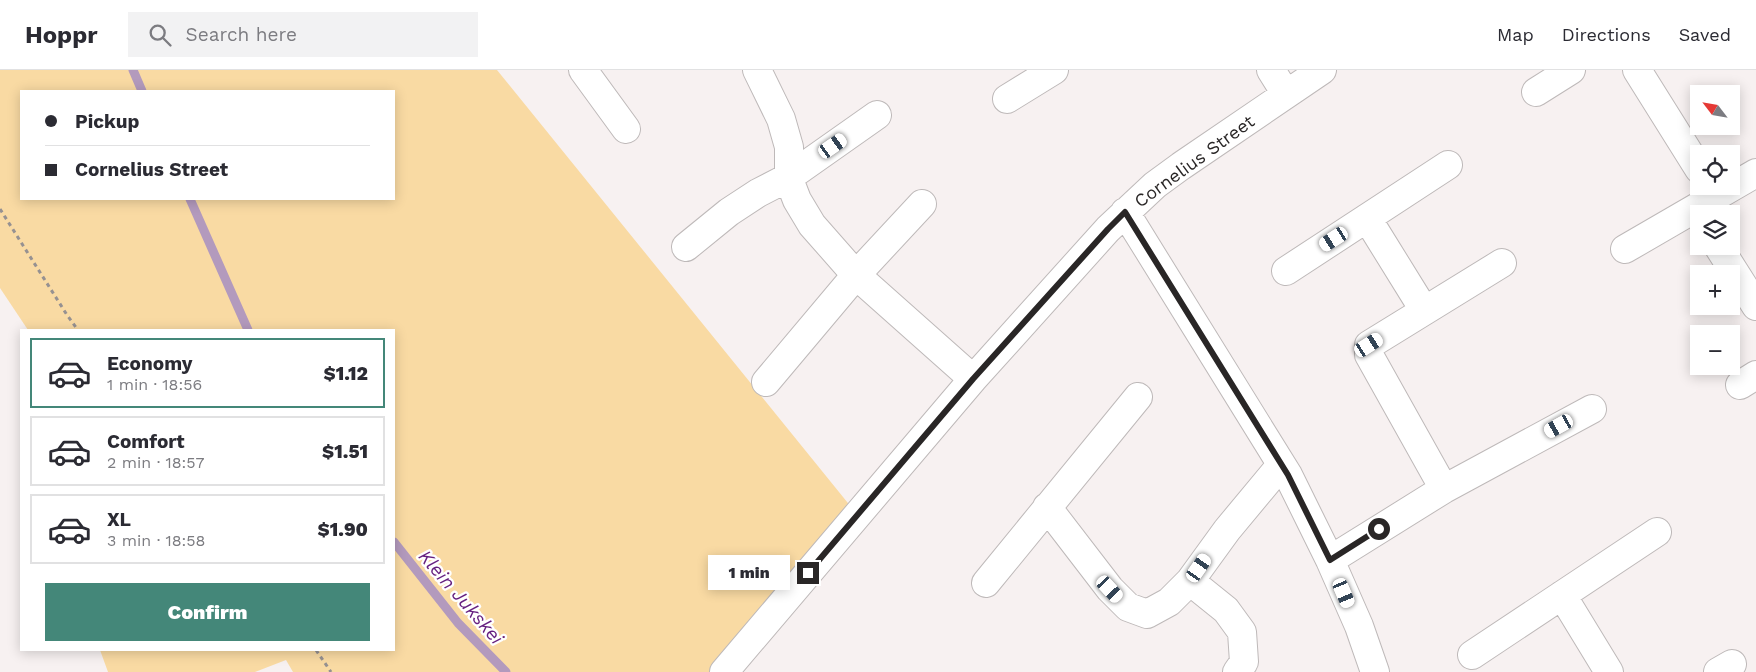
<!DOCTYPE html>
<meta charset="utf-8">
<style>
:root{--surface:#fff;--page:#f2f2f3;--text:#2b2b33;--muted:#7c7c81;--line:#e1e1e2;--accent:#448779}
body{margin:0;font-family:"Work Sans",sans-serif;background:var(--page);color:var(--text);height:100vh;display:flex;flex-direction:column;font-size:19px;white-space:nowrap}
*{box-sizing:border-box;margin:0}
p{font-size:16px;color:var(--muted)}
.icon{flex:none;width:28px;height:28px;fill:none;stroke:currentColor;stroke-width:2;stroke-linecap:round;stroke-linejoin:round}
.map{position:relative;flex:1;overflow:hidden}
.sheet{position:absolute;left:20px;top:259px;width:375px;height:322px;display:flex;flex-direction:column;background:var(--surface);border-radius:0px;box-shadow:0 2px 12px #0003}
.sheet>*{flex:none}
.hud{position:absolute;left:20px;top:20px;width:375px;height:110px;border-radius:0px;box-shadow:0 2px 12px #0003;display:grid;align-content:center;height:110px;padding:0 25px;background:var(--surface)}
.needle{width:32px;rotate:301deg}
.buttons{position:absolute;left:1690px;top:15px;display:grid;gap:10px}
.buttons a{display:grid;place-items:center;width:50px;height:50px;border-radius:0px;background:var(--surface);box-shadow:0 2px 12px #0003;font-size:25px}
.end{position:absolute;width:22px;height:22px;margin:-11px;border:6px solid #292626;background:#fff;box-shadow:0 0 0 2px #fff}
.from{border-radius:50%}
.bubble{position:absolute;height:35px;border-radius:0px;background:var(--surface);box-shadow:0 2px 12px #0003;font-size:16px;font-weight:800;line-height:35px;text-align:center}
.car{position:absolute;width:15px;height:30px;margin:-15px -8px;border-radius:6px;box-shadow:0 0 4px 1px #0007;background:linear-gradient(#fff 24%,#345 0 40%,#fff 0 76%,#345 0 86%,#fff 0)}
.hud b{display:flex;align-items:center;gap:18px;height:48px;font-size:19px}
.hud b+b{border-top:1px solid var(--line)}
.hud i{width:12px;height:12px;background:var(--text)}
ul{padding:9px 0 0;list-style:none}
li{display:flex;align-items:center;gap:15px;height:70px;margin:0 10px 8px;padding:0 15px;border:2px solid var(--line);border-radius:0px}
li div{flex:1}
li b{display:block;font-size:19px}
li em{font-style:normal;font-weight:800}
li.active{border-color:var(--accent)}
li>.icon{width:45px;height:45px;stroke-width:1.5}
.button{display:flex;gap:10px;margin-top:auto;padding:10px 25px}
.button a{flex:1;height:58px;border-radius:0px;background:var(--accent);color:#fff;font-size:20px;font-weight:800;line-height:58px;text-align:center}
header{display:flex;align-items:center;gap:30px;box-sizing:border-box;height:70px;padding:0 25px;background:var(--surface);border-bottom:1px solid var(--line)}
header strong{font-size:24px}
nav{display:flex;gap:28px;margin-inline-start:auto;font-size:18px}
.search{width:350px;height:45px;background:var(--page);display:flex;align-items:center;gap:12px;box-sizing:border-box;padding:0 18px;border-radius:0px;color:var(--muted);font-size:19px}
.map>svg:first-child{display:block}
</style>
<header>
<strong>Hoppr</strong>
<div class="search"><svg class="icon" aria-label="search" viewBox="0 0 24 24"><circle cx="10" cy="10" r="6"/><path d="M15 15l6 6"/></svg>Search here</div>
<nav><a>Map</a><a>Directions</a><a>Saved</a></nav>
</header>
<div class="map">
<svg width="1756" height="602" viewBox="0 0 1756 602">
<rect width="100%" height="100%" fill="#f7f1f1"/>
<path fill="#f9daa3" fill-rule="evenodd" d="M0,0h497l359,443 -135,159h-428l-7,-12 -31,12h-147l-8,-22h294v-320h-366l-28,-42zM21,21h373v108h-373z"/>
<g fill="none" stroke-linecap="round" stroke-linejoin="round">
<path stroke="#b39abd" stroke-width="9" d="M133,0l9,21
M190,129l58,131
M394,472l64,81 48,49"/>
<g stroke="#beb9b9" stroke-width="30">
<path id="minor" d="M583,0l43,59
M757,0l24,49 8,28v30l3,10 5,13 15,25 44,50 117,104
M1271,0l15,24
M1637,0l62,99
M1536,22l35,-22
M1007,29l47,-29
M1125,142l163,263 42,85 29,66 16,46
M1367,148l57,92
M1718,176l38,60
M686,177l43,-35 29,-19 31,-16 88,-62
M1625,179l131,-76
M1286,201l162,-106
M766,312l90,-107 66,-71
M1740,315l16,-10
M1444,419l-75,-134v-10l133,-82
M1047,437l63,82 18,18 19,7 22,-12 21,-21 37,-51 54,-65
M1330,490l114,-71 148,-80
M1190,511l36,29 16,22 2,30 -7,10
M986,513l152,-186
M1562,525l47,77
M1472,585l185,-123
M724,602l249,-293 135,-150 47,-44 26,-19 141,-96
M1718,602l14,-8"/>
</g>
<path stroke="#969191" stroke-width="3" stroke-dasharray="4 4" stroke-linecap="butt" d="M0,139l67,106 11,15
M316,580l15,22"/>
<use href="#minor" stroke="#fff" stroke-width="28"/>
</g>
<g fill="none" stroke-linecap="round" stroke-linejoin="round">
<path stroke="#292626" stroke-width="6" d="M808,503l165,-194 135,-150 17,-17 163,263 42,85 49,-31"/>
</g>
<g text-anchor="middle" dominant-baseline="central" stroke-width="4.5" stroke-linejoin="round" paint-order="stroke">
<g font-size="18" fill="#292626" stroke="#fff">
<text transform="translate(1194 91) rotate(-36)">Cornelius Street</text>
</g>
<g font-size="19" font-style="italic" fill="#651f7f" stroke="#fff">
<text transform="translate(461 527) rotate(49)">Klein Jukskei</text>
</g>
</g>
</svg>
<div class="buttons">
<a><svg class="needle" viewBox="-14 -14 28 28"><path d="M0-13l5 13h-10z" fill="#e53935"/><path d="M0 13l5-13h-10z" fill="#7c7c81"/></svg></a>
<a><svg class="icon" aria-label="locate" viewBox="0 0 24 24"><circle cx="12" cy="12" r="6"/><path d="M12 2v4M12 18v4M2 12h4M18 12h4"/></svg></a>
<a><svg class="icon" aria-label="layers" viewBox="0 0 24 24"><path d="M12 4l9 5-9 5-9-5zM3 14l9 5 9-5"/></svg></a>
<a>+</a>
<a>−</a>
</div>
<i class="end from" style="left:1379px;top:459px"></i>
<i class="end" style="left:808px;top:503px"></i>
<div class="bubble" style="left:708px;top:485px;width:82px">1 min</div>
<i class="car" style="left:833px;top:76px;rotate:55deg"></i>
<i class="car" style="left:1334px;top:169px;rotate:237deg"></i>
<i class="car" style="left:1369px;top:275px;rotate:58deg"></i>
<i class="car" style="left:1559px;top:356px;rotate:241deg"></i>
<i class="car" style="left:1199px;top:498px;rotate:35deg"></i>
<i class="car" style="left:1110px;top:519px;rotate:137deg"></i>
<i class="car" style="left:1344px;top:523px;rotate:157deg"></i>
<div class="hud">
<b><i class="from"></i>Pickup</b>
<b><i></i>Cornelius Street</b>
</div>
<section class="sheet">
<ul>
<li class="active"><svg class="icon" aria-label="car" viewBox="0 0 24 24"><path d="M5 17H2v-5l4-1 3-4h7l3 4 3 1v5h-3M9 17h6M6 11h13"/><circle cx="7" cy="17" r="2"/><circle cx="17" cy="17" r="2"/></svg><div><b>Economy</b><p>1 min · 18:56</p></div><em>$1.12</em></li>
<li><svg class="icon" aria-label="car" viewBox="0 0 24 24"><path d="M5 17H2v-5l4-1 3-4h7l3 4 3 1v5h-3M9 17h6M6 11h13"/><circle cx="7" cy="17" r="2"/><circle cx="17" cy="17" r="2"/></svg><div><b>Comfort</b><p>2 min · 18:57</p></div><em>$1.51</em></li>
<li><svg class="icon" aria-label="car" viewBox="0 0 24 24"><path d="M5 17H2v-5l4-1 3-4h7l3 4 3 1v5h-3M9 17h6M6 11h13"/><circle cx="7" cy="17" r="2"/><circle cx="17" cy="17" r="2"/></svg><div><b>XL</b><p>3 min · 18:58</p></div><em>$1.90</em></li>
</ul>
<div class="button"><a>Confirm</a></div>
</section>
</div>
